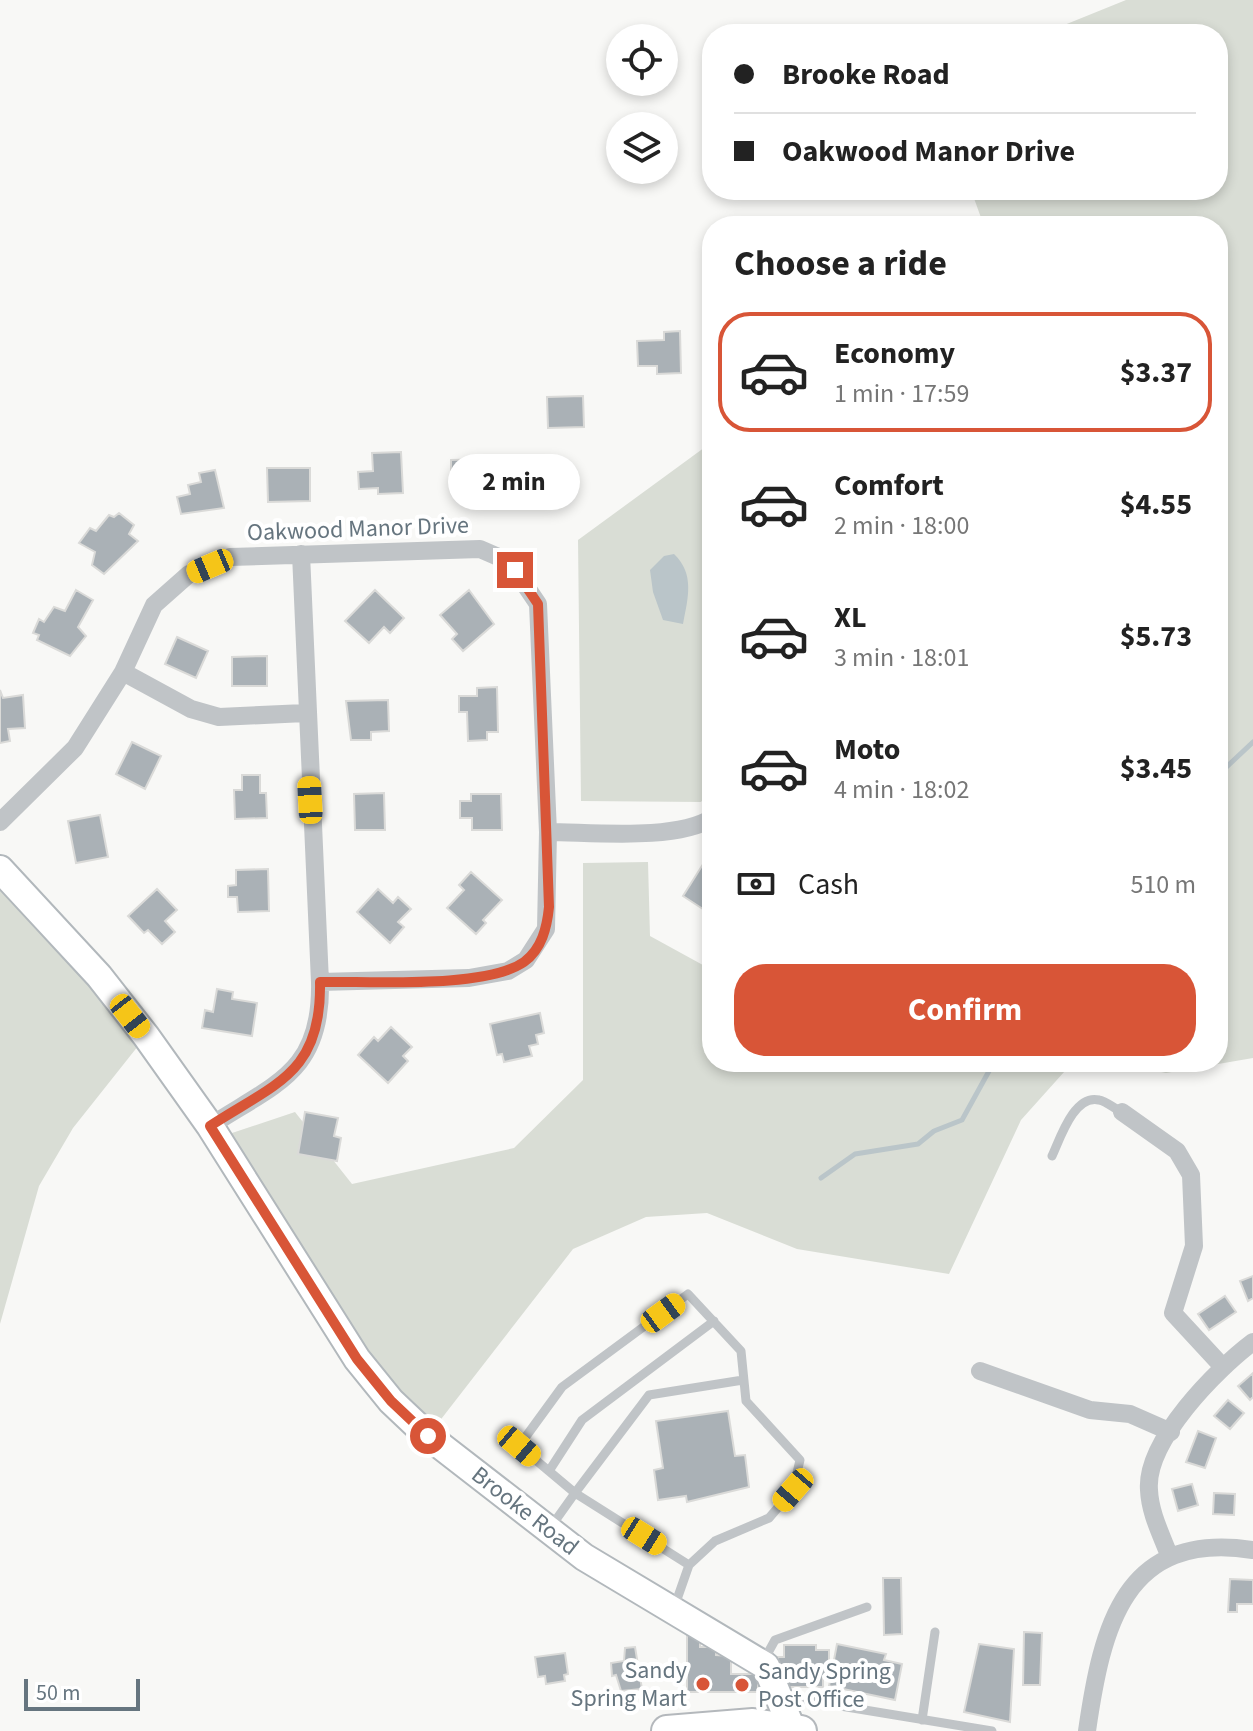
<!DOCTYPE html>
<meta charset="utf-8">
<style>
:root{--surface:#fff;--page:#f6f6f6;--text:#222;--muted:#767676;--line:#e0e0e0;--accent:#d85537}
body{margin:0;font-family:"Source Sans 3",sans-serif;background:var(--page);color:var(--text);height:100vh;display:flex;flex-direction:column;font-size:30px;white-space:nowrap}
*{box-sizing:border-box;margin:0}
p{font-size:26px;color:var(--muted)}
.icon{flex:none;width:44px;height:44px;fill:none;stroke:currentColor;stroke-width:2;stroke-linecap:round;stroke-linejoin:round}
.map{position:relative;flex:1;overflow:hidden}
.sheet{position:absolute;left:702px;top:216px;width:526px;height:856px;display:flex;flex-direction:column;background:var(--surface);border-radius:32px;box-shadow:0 4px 12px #0003}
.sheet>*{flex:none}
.banner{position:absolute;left:702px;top:24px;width:526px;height:176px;border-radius:32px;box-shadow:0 4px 12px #0003;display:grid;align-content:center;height:176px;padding:0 32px;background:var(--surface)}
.fabs{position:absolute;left:606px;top:24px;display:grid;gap:16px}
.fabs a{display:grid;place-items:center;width:72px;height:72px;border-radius:50%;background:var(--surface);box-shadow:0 4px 12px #0003;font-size:40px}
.scale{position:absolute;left:24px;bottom:20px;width:116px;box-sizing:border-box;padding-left:8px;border:4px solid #66757f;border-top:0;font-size:22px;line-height:28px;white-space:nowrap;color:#66757f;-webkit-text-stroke:6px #fff;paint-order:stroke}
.end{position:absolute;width:36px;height:36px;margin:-18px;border:10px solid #d85537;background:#fff;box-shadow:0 0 0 4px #fff}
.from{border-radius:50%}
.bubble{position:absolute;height:56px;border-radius:28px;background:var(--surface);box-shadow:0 4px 12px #0003;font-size:26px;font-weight:700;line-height:56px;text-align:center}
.car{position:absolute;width:24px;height:48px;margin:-24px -12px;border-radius:10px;box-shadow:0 0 6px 2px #0007;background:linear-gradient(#f5c518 24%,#345 0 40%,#f5c518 0 76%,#345 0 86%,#f5c518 0)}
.banner b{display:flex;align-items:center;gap:28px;height:76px;font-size:30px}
.banner b+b{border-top:2px solid var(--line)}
.banner i{width:20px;height:20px;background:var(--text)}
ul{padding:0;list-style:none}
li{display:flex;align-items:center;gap:24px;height:120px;margin:0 16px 12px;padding:0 16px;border:4px solid transparent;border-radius:32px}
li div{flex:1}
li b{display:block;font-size:30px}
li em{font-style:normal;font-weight:700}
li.selected{border-color:var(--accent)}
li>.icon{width:72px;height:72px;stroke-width:1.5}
h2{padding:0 32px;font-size:36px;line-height:96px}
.pay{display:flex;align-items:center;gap:20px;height:88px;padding:0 32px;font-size:30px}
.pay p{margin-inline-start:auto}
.primary-button{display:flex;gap:16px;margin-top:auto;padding:16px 32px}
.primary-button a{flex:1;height:92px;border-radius:32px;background:var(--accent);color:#fff;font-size:32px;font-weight:700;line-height:92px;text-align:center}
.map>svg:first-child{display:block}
</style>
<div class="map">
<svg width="1253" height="1731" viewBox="0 0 1253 1731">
<rect width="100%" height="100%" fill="#f8f8f6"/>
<path fill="#d9ddd5" d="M1126,0h127v1058l-87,15 -53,-11h105v-836h-234l-13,-36h247v-156h-176z
M712,442v347l-11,13 -120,-1 -3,-261z
M648,862l2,74 62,34v92h361l-52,58 -72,154 -152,-25 -90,-36 -61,4 -73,32 -145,187 -37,-35 -174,-263 78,-26 57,72 162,-36 69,-68v-217z
M0,875l146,161 -73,92 -34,58 -39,138z"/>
<path fill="#bac5c9" d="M674,554c21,20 14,44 9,70l-20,-4 -10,-28 -3,-22 14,-14z"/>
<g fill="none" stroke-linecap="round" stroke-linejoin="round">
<path stroke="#bac5c9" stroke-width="5" d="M1218,775l35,-33
M821,1178l34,-24 63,-10 16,-13 28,-11 32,-58"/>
</g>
<path fill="#aab1b6" stroke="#dadad8" stroke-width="2" d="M680,331l1,42 -24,1v-8h-19l-1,-25 27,-1v-8z
M583,396l1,31 -36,1 -1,-31z
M401,452l2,41 -25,1v-6l-19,1 -1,-17 15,-1 -1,-18z
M487,459l1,30 -37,1v-30z
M267,468h43v33l-42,1z
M215,470l9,38 -43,6 -4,-17 13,-3 -2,-9 13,-3 -2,-9z
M119,513l15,12 -5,9 9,7 -34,33 -12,-9 3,-13 -16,-9 11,-15 6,3 13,-16 5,2z
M76,590l17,10 -15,27 8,9 -16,20 -33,-16 2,-5 -6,-2 6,-14 5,3 10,-15 11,4z
M375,590l29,28 -14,15 -6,-6 -15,16 -24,-22z
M469,590l25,34 -31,27 -11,-12 5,-5 -17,-19z
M177,637l31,14 -12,27 -31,-14z
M267,656v30h-35v-29z
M497,687l1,45h-11v8l-19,1 -1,-29h-8v-16h18v-8z
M0,690l3,8 20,-3 2,33 -17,1 2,12 -10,2z
M388,700l1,31 -18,1v8h-20l-5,-39z
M132,742l29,14 -16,33 -29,-15z
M242,775h18v18h6l1,25 -32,1 -1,-29h8z
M384,793l1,37h-30l-1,-36z
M471,794h30l1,36h-30v-12h-12v-17h11z
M100,815l8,42 -32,6 -8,-42z
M705,861l7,4v50l-29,-19z
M268,869l1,42 -31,1 -1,-15h-9v-11l8,-1v-15z
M471,872l31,28 -19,20 3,3 -10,11 -29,-26 17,-18 -5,-5z
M157,889l20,21 -12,11 10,11 -13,12 -14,-14 -4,3 -16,-17z
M378,889l15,14 5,-6 13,12 -13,13 6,5 -14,16 -33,-31z
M217,989l16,3 -1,7 25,4 -5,33 -50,-8 3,-18 8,2z
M540,1013l4,20 -8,2 2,9 -9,2 3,10 -28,6 -2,-8 -5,1 -7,-31z
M391,1027l21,20 -9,9 5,5 -20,22 -30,-28 16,-18 4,4z
M305,1112l33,6 -4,18 7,2 -4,23 -39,-7z
M1253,1276v22l-5,3 -8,-20z
M1225,1296l11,16 -27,18 -11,-16z
M1253,1373v24l-3,3 -12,-14z
M1228,1400l16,13 -14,16 -16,-13z
M728,1411l7,45 10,-1 4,32 -62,15 -1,-6 -28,4 -4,-30 9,-2 -7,-47z
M1198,1431l18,7 -11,30 -19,-6z
M1192,1484l6,21 -20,6 -6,-22z
M1214,1493l21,1 -1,21 -21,-1z
M883,1578h18l1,56 -18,1z
M1230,1579l23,1v24h-16v8h-9z
M1024,1632l18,1 -2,52h-17z
M687,1633h13v14h16v8l15,1v18h27v18h-71z
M837,1644l49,10 -2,6 18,4 -7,36 -66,-14z
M979,1644l35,5 -4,73 -46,-10z
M784,1645h32v5h13v26h-6v11h-39l-6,-11v-19h6z
M635,1647l7,42 -21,2 -5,-16 -4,1 -1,-13 13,-2 1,-13z
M565,1653l3,21 -4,1 1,6 -19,3 -1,-8 -7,1 -3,-20z"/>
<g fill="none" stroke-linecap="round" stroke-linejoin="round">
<g stroke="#b2b8bc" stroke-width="30">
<path id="secondary" d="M0,869l99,107 47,60 64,90 147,233 34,42 37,35 156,121 182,109 26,63"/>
</g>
<g stroke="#b4b8bc" stroke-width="34">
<path id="primary" d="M667,1731l86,-7 48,7"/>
</g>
<path stroke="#c0c4c7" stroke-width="9" d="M1052,1156c8,-17 22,-62 47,-56 7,1 16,9 23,12
M549,1471l33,-51 132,-99
M550,1528l25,-35 -56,-47 43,-59 126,-93 53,57 5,50 54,59 -7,30 -24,28 -54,23 -26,24 -15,43
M689,1565l-114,-72 74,-98 94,-15
M764,1660l11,-20 92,-33
M804,1700l188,31
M922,1720l13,-88"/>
<path stroke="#c0c4c7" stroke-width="18" d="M123,672l68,37 28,8 86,-4
M0,822l75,-74 48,-76 31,-67 35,-31 41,-17 250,-8 23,10 12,11 23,34 10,228 -2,97 -20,31 -18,11 -39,7 -149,4
M548,832c43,0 129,9 164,-14
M1122,1112l55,39 14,24 3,71 -21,67 49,53
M210,1126c66,-43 112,-54 110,-144l-19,-428
M980,1371l110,39 40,4 41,18
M1169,1555c-8,-21 -19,-42 -20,-65 -4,-49 68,-121 104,-148
M1087,1731c15,-104 37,-201 166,-181"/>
<use href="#secondary" stroke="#fff" stroke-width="26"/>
<use href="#primary" stroke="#fff" stroke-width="30"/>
</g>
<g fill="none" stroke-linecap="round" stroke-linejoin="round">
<path stroke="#d85537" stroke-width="10" d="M428,1436l-37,-35 -34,-42 -147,-233c66,-43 112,-53 110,-144 50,-1 165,7 204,-20 18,-13 23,-35 25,-55l-11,-303 -23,-34"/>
</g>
<g fill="#d85537" stroke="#fff" stroke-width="3">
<circle cx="703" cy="1684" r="8"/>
<circle cx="742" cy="1685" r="8"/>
</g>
<g text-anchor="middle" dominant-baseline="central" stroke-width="8" stroke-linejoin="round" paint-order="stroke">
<g font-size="24" fill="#66757f" stroke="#fff">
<text transform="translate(358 529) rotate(-2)">Oakwood Manor Drive</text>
<text transform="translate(525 1511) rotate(38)">Brooke Road</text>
</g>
<g font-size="24" fill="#66757f" stroke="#fff" text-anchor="end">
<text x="687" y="1670">Sandy<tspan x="687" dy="28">Spring Mart</tspan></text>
<text x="758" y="1671" text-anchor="start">Sandy Spring<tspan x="758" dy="28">Post Office</tspan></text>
</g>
</g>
</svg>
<div class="fabs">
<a><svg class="icon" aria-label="locate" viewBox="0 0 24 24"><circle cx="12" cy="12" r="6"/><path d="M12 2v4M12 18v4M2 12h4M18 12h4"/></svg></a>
<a><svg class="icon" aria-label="layers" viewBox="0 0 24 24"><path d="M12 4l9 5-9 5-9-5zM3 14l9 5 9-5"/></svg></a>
</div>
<div class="scale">50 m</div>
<i class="end from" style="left:428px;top:1436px"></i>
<i class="end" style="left:515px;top:570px"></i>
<div class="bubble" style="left:448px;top:454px;width:132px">2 min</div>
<i class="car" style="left:210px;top:566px;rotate:247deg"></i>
<i class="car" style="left:310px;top:800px;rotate:357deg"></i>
<i class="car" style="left:130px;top:1016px;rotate:142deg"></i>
<i class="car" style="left:663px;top:1313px;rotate:54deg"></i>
<i class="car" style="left:519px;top:1446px;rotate:130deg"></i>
<i class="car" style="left:793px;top:1490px;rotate:221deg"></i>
<i class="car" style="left:644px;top:1536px;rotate:122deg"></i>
<div class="banner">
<b><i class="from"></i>Brooke Road</b>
<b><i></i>Oakwood Manor Drive</b>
</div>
<section class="sheet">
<h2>Choose a ride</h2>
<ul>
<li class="selected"><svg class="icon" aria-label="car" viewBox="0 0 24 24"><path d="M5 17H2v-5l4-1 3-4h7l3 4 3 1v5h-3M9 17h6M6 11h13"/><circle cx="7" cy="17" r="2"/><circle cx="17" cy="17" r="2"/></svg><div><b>Economy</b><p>1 min · 17:59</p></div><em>$3.37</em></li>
<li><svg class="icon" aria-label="car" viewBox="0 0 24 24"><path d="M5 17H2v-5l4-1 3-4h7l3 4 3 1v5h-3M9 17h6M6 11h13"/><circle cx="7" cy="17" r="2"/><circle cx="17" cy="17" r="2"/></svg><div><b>Comfort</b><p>2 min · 18:00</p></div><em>$4.55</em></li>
<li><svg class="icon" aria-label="car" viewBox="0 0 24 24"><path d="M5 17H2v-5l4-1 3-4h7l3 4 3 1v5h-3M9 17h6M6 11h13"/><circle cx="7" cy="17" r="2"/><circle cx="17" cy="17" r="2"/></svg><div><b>XL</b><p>3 min · 18:01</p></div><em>$5.73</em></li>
<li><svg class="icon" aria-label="car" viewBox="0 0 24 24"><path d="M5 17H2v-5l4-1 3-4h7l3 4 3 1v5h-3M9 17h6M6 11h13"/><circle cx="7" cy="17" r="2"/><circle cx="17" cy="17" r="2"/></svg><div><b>Moto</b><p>4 min · 18:02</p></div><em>$3.45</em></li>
</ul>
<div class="pay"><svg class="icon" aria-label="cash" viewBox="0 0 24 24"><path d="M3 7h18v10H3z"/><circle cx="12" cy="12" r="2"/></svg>Cash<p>510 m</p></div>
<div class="primary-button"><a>Confirm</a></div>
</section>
</div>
